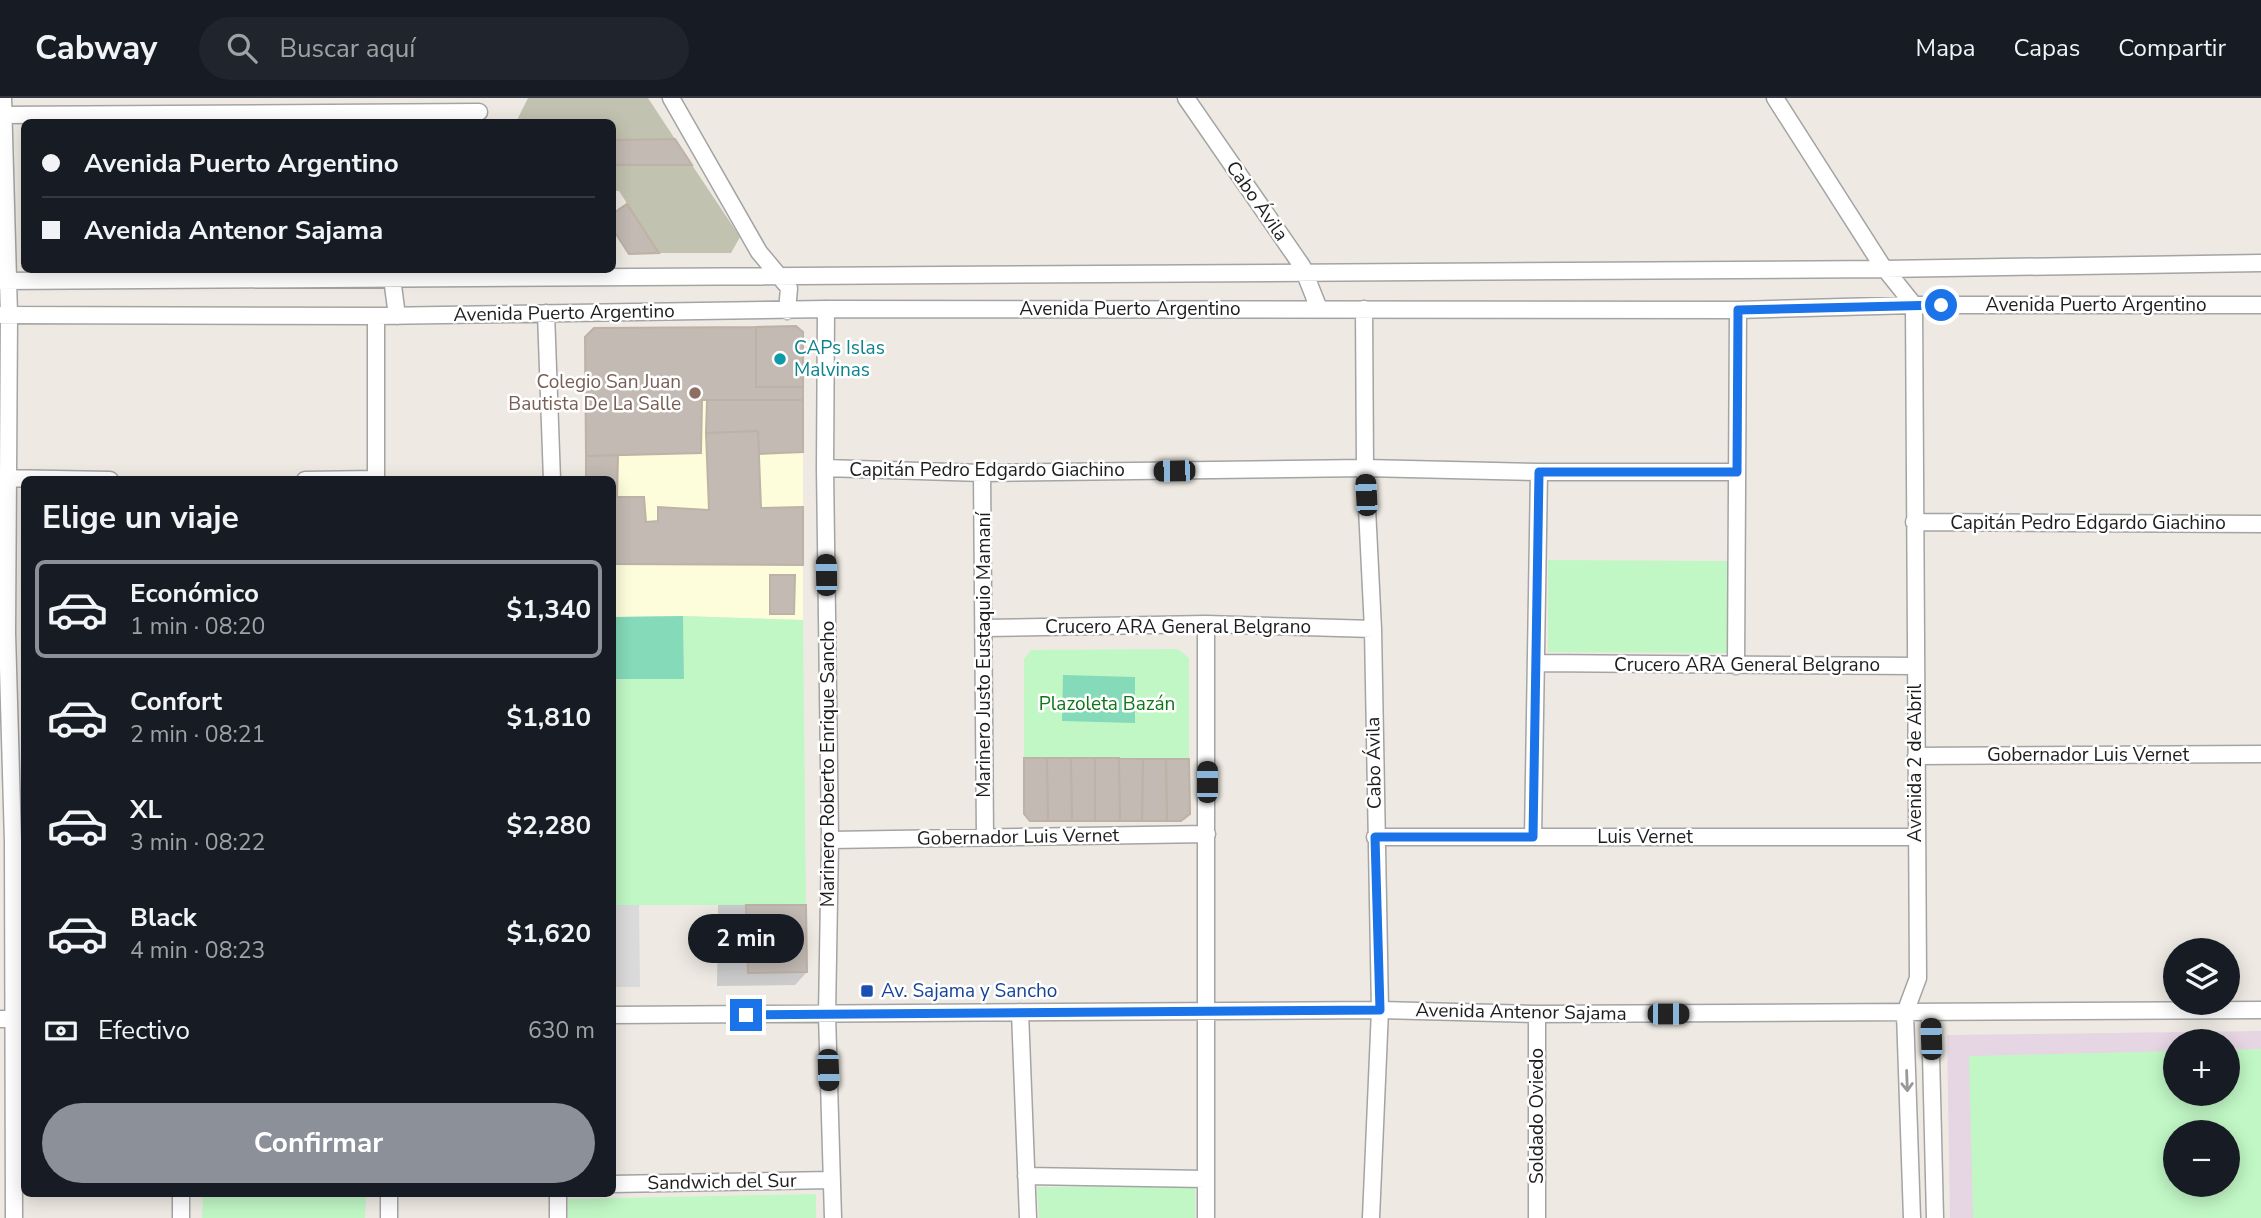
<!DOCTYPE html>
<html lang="es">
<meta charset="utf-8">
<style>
:root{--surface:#171b24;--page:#20242c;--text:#f1f3f6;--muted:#9ea1a6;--line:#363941;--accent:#8c9099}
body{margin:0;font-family:"Nunito Sans",sans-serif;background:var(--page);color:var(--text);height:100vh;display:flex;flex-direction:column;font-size:26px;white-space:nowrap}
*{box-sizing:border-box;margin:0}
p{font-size:23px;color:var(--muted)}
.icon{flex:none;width:38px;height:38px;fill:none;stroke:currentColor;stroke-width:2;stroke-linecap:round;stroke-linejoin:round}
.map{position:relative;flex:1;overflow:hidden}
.panel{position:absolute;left:21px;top:378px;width:595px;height:721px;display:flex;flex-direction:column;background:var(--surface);border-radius:10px;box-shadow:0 4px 18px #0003}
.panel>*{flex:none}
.hud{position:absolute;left:21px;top:21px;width:595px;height:154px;border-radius:10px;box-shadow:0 4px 18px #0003;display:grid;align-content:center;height:154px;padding:0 21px;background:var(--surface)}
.buttons{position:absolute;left:2163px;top:840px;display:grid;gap:14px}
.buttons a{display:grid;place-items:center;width:77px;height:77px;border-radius:50%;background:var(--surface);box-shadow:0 4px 18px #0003;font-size:35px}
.end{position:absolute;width:32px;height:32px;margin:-16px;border:9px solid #1a73e8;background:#fff;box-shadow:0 0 0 4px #fff}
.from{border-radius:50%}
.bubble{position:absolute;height:49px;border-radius:24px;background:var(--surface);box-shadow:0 4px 18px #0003;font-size:23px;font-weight:700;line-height:49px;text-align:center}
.car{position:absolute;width:21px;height:42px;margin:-21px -10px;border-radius:9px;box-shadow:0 0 5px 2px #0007;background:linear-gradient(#222 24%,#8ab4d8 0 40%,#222 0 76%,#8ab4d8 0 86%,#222 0)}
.hud b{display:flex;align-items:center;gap:24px;height:66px;font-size:26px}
.hud b+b{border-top:2px solid var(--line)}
.hud i{width:18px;height:18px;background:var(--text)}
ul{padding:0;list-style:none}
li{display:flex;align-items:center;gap:21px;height:98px;margin:0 14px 10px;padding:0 7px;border:4px solid transparent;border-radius:10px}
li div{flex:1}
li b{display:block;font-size:26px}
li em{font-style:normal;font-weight:700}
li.active{border-color:var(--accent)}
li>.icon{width:63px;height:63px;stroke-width:1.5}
h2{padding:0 21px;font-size:32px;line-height:84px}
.pay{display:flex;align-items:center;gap:18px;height:77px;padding:0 21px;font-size:26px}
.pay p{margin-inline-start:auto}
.primary-button{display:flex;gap:14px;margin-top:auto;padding:14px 21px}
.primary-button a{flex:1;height:80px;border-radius:42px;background:var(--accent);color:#fff;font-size:28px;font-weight:700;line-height:80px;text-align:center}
header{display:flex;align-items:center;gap:42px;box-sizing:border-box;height:98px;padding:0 35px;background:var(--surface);border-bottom:2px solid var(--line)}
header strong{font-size:33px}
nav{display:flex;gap:38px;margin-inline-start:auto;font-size:24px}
.search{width:490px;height:63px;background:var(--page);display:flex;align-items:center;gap:18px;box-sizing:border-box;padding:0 24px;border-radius:38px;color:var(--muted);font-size:26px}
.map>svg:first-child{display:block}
</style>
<header>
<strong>Cabway</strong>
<div class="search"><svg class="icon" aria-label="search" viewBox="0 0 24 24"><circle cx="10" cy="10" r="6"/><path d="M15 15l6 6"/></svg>Buscar aquí</div>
<nav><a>Mapa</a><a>Capas</a><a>Compartir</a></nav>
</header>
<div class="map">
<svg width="2261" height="1120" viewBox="0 0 2261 1120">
<rect width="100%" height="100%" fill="#eeeae3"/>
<path fill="#dbdada" d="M613,807h26l1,82h-27z"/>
<path fill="#e6d5e3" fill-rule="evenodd" d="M2261,933v187h-311l-3,-183zM2175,943h53v53h-53zM2175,1034h53v53h-53z"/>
<path fill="#fdfddc" d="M702,302h101v220l-120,-4 -70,1 -1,-137h-26v-24l114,-3z"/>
<path fill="#cbcbcb" d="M718,807h88l1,67 -12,13 -78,1z"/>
<path fill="#c1c2af" d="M528,0h120l27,41 -62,1 -1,-18h-96z
M612,67h80l48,72 -9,16h-72l-40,-62h-6z"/>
<path fill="#c1f7c5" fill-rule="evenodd" d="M1548,462l180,1v92l-180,-1z
M683,518l120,4 3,285h-193v-226l71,-1z
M1178,551l11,9v101l-165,-1v-99l7,-9z
M2261,951v169h-288l-4,-162 206,-5v43h53v-44zM2228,1034v53h-53v-53z
M1195,1088v32h-156l-2,-31z
M816,1096v24h-248v-19z
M203,1097l163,1 -1,22h-163z"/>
<path fill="#84dab9" d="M683,518l1,63h-71v-62z
M1063,577l72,2v46l-73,-2z"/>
<path fill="#c2bab3" stroke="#beb1a6" stroke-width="2" d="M675,41l17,26h-80v-25z
M627,106l32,49 -30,1 -17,-26v-14z
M796,228l7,6v55h-47v-60z
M756,229v60h47v13h-101l-1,53 -115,3 -1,-119 9,-9z
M707,302h96v52l-44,2 -1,-23 -52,2z
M758,333l3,77 42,-1v58l-191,-1v-84h-26v-24l32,-1 -1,42h27l2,25 12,-1v-14l51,3 -3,-77z
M770,477h25l-1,39h-24z
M1024,660h23l1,63h-18l-6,-7z
M1047,660h24l1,63h-24z
M1071,660h24v63h-23z
M1095,660h24l1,63h-25z
M1119,660l24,1 -1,62h-22z
M1143,661h23l1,62h-25z
M1166,661h23l1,55 -9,7h-14z
M746,807h60l1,67 -59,1z"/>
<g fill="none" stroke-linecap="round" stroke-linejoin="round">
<g stroke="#a4a4a4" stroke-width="19">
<path id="street" d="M3,0l6,217 -2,318 6,209 1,376
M671,0l88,154 30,36 -2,23
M1186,0l116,168 17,43
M1775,0l106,166 33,41 4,673 -13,35 7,205
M0,17l479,-3
M396,172l-4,8 5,38
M0,183l1885,-12 376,-6
M826,211l-1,159 5,372 -3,175 6,203
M1364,211l1,159 8,161 7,381 -9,208
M546,215l6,167
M0,217l376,1 450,-7 912,1 176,-5h347
M376,218v164
M825,370l157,5 383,-5 174,4h198
M982,375l3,364
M0,380l110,2
M305,382l71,-1
M1914,424l347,2
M984,530l222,-4 167,5
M1537,565l378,3
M1736,568l2,-356
M1916,658l345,-2
M1375,739h541
M1533,739l6,-365
M830,742l377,-6
M1020,914l8,206
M1930,915l5,205
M1537,916v204
M612,917l768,-5 157,4 724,-4
M0,921h24
M1026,1078l180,3
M612,1086l220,-4
M389,1096v24
M558,1096v24
M181,1120v-24
M1206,1120v-594"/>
</g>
<use href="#street" stroke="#fff" stroke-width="16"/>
</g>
<defs><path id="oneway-shaft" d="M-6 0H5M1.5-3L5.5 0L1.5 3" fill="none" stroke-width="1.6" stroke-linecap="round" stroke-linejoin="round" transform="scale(1.75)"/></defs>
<use stroke="#999" href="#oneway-shaft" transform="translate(1907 983) rotate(88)"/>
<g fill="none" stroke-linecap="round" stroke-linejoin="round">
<path stroke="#1a73e8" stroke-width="9" d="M746,917l634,-5 -5,-173h158l6,-365h198l1,-162 203,-5"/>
</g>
<circle fill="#0f9aa8" stroke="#fff" stroke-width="2.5" cx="780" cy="261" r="7"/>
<circle fill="#8d6e63" stroke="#fff" stroke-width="2.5" cx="695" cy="295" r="7"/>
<rect fill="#1a4fb4" stroke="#fff" stroke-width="2.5" x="860" y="886" width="14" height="14" rx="3.5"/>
<g text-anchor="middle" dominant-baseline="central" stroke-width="5" stroke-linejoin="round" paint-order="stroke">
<g font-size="19" fill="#1d1d1d" stroke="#fff">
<text transform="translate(1257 103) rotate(55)">Cabo Ávila</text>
<text x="2096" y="207">Avenida Puerto Argentino</text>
<text x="1130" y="211">Avenida Puerto Argentino</text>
<text transform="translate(564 215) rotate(-1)">Avenida Puerto Argentino</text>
<text x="987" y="372">Capitán Pedro Edgardo Giachino</text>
<text x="2088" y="425">Capitán Pedro Edgardo Giachino</text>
<text x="1178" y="529">Crucero ARA General Belgrano</text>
<text transform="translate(984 557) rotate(-90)">Marinero Justo Eustaquio Mamaní</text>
<text x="1747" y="567">Crucero ARA General Belgrano</text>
<text x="2088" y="657">Gobernador Luis Vernet</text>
<text transform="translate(1374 665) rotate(-91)">Cabo Ávila</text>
<text transform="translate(1915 665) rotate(-90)">Avenida 2 de Abril</text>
<text transform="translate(828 666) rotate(-90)">Marinero Roberto Enrique Sancho</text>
<text transform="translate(1018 739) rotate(-1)">Gobernador Luis Vernet</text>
<text x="1645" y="739">Luis Vernet</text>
<text transform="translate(1521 914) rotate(1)">Avenida Antenor Sajama</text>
<text transform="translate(1537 1018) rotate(-90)">Soldado Oviedo</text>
<text transform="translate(722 1084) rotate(-1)">Sandwich del Sur</text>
</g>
<g font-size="19" fill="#0d838f" stroke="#fff" text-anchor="start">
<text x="794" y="250">CAPs Islas<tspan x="794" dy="22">Malvinas</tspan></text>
</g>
<g font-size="19" fill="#785e54" stroke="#fff" text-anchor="end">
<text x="681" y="284">Colegio San Juan<tspan x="681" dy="22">Bautista De La Salle</tspan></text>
</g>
<g font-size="19" fill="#107519" stroke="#fff">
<text x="1107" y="606">Plazoleta Bazán</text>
</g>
<g font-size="19" fill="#164399" stroke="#fff" text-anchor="start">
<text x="881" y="893">Av. Sajama y Sancho</text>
</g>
</g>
</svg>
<div class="buttons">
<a><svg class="icon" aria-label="layers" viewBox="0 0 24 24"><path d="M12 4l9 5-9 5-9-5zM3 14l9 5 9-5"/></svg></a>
<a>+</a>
<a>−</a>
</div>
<i class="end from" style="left:1941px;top:207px"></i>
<i class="end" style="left:746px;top:917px"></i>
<div class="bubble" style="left:688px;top:816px;width:116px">2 min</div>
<i class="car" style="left:1174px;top:373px;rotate:269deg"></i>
<i class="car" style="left:1366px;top:397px;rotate:357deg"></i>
<i class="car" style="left:826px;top:477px;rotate:359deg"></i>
<i class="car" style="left:1207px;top:684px;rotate:0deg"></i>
<i class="car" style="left:1668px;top:916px;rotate:90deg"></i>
<i class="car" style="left:1931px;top:941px;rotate:358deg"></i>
<i class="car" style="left:828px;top:972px;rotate:178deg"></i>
<div class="hud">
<b><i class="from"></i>Avenida Puerto Argentino</b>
<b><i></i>Avenida Antenor Sajama</b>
</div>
<section class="panel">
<h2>Elige un viaje</h2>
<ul>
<li class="active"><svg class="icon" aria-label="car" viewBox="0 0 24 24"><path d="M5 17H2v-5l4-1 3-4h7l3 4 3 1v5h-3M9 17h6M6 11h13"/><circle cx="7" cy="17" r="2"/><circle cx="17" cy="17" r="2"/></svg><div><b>Económico</b><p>1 min · 08:20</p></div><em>$1,340</em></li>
<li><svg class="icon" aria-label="car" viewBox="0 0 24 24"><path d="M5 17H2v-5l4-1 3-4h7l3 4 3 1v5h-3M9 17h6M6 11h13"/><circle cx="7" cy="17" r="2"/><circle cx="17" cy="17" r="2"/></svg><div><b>Confort</b><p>2 min · 08:21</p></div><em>$1,810</em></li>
<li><svg class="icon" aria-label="car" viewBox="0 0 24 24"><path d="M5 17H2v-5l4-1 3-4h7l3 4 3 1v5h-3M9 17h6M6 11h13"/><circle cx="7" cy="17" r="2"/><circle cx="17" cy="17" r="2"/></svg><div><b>XL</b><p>3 min · 08:22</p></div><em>$2,280</em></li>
<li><svg class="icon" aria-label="car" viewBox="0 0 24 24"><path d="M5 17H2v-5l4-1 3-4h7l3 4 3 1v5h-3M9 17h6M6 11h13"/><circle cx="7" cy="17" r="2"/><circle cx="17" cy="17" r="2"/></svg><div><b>Black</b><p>4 min · 08:23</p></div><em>$1,620</em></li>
</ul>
<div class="pay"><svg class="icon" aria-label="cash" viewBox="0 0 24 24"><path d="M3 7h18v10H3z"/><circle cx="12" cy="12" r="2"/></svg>Efectivo<p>630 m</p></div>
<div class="primary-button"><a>Confirmar</a></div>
</section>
</div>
